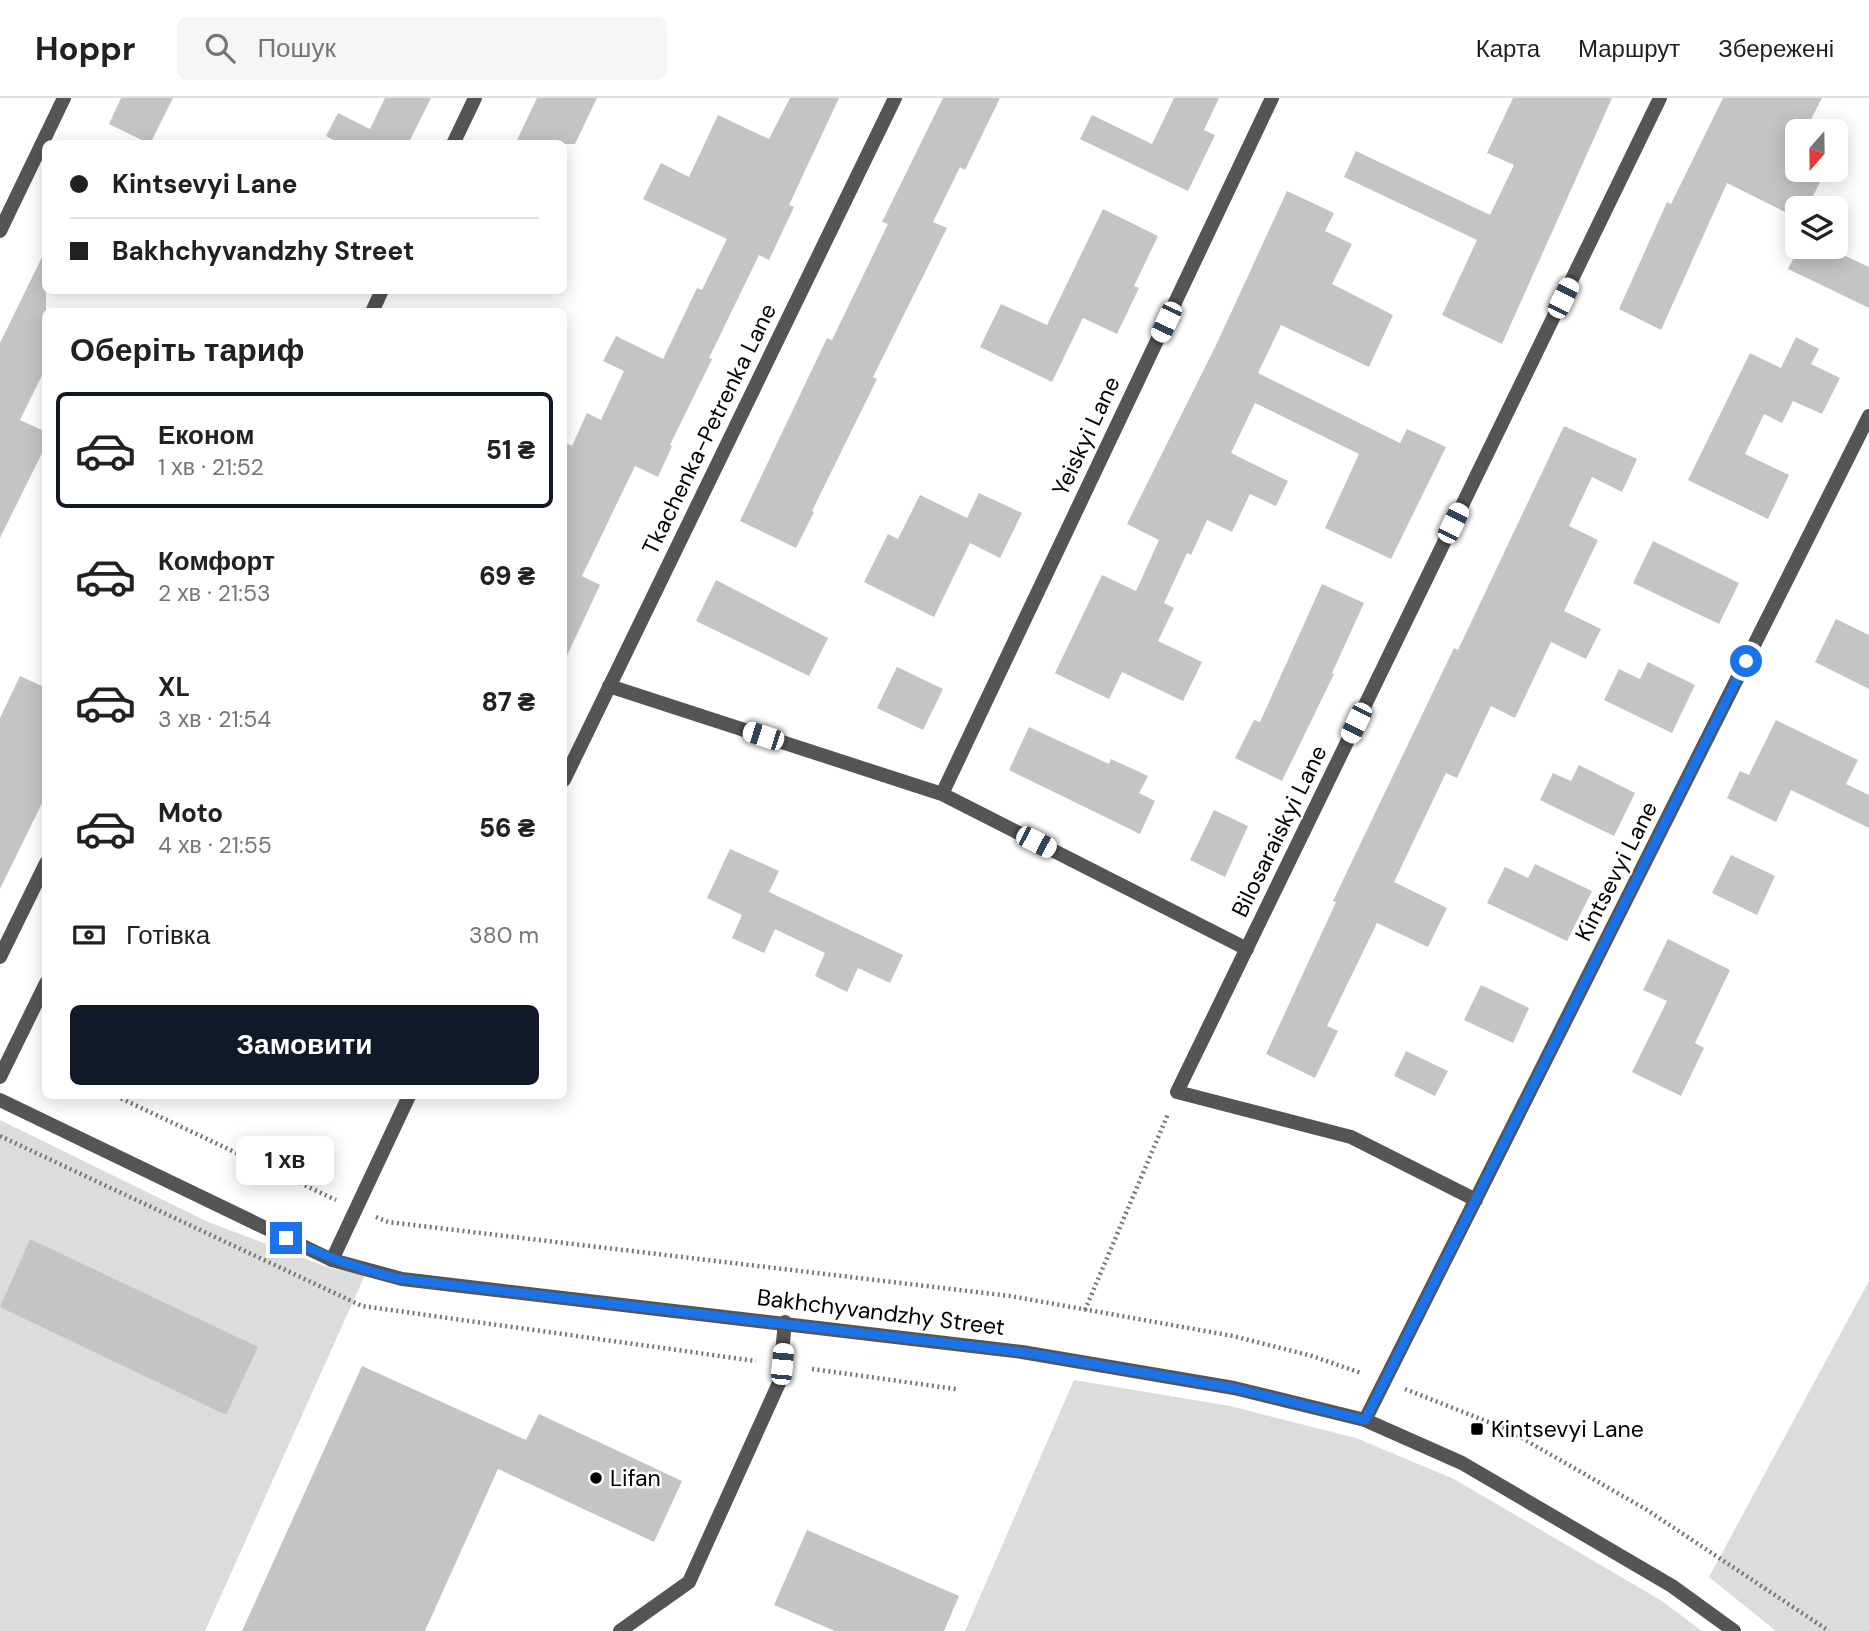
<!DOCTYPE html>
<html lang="uk">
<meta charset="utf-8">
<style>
:root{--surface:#fff;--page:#f6f6f6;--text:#202124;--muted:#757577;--line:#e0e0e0;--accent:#111827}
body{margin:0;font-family:"DM Sans",sans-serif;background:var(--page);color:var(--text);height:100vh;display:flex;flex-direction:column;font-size:26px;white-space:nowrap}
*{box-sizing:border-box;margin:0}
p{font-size:23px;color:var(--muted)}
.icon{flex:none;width:38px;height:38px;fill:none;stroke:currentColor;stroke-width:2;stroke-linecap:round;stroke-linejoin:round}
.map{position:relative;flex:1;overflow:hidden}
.sheet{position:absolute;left:42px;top:210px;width:525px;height:791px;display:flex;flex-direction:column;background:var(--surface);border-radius:10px;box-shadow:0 4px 18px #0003}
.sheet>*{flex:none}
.top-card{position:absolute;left:42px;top:42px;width:525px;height:154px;border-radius:10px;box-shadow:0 4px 18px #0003;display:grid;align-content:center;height:154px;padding:0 28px;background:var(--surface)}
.needle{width:46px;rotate:200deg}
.buttons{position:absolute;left:1785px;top:21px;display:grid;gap:14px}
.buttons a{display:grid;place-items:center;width:63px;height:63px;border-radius:10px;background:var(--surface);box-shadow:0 4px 18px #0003;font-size:35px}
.end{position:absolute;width:32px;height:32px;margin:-16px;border:9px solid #1a73e8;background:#fff;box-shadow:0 0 0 4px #fff}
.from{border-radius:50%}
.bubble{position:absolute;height:49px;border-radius:10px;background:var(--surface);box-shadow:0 4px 18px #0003;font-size:23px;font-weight:800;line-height:49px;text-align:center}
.car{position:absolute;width:21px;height:42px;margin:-21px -10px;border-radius:9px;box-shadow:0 0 5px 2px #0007;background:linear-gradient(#fff 24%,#345 0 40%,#fff 0 76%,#345 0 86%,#fff 0)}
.top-card b{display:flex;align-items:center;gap:24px;height:66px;font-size:26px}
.top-card b+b{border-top:2px solid var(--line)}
.top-card i{width:18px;height:18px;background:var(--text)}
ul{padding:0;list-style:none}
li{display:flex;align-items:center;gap:21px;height:116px;margin:0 14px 10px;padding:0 14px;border:4px solid transparent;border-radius:10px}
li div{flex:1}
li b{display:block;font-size:26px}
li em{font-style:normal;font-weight:800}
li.selected{border-color:var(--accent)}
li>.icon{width:63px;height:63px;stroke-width:1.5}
h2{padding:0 28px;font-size:32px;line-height:84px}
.pay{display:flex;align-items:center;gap:18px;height:77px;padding:0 28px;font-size:26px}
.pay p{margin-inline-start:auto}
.primary-button{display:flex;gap:14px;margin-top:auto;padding:14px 28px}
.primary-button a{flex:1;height:80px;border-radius:10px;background:var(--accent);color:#fff;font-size:28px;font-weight:800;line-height:80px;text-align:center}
header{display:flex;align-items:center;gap:42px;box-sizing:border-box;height:98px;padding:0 35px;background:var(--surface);border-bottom:2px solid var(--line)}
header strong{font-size:33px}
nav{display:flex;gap:38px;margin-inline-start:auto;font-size:24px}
.search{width:490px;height:63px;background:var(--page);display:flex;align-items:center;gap:18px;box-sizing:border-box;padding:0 24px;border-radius:10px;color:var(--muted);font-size:26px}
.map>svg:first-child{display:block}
</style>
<header>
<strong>Hoppr</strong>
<div class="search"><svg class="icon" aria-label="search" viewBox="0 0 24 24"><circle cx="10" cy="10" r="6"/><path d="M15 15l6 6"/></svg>Пошук</div>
<nav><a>Карта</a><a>Маршрут</a><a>Збережені</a></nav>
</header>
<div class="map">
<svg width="1869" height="1533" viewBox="0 0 1869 1533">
<rect width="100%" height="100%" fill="#fff"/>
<path fill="#dcdcdc" d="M0,1022l208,102 122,46 35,7 -160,356h-205z
M1869,1183v350h-93l-67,-54z
M1074,1282l156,26 126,32 98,41 208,122 40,30h-737z"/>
<path fill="#c4c4c4" d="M121,0h52l-23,46 -41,-20z
M385,0h46l-23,46h-67l-15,-8 12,-23 32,16z
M537,0h60l-22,46h-60z
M790,0h49l-50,107 5,2 -25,53 -10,-5 -50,103 3,1 -42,86 2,1 -14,31 -23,-11 -53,110 18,9 -36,77v-220l8,4 15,-33 14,7 23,-49 -21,-10 13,-25 47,23 34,-71 5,2 25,-51 -84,-40 18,-36 28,14 29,-62 51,24z
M943,0h57l-35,72 -5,-3 -27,55 14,6 -74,149 4,2 -65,132 2,1 -18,36 -56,-27 87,-183 5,2 56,-116 -6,-2z
M1174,0h45l-15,32 11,5 -27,56 -108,-52 12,-24 60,29z
M1513,0h99l-110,246 -60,-29 35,-75 -133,-63 12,-26 134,64 24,-50 -27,-12z
M1723,0h99l-15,29 8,4h-18v39h29l-19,38h-10v10l-70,-35 -66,147 -42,-21 48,-107 4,2z
M1287,93l47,22 -9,18 27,13 -20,40 61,31 -24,52 -88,-42 -23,48 142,70 7,-14 39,18 -55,112 -66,-31 34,-74 -104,-51 -24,50 57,28 -12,25 -26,-12 -18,38 -25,-12 -16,35 -4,-2 -23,50 10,5 -16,33 44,21 -19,39 -61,-29 -13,27 -54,-26 47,-98 34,16 23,-51 -32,-16 91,-183z
M1103,111l55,27 -24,50 5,2 -22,46 -34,-16 -31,64 -72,-35 21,-43 46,21z
M1799,149h27l43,20v41l-81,-39z
M46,151v118l-26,53 26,12v13l-46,93v-195z
M1796,239l23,12 -8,15 29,14 -18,36 -29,-13 -11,22 -18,-9 -19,40 44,21 -21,44 -80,-39 62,-127 31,15z
M1564,328l73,33 -15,33 -30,-15 -23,49 29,14 -34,71 37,18 -15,30 -35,-17 -36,76 -24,-12 -34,72 -11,-5 -52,109 53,26 -19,39 -51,-24 -50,103 11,5 -23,47 -49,-24 70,-152 -3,-1 121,-253 4,2z
M979,395l43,20 -22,45 -30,-15 -36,74 -70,-35 24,-48 10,5 22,-44 47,23z
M1653,443l86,42 -20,41 -86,-41z
M716,482l112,58 -19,38 -113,-55z
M1322,486l42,19 -32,70 2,1 -52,107 -47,-23 19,-38 6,2z
M1836,521l33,16v54l-54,-27z
M1648,564l47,23 -23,48 -68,-33 15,-31 21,10z
M897,569l46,22 -20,41 -46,-22z
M20,578l26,12v107l-46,94v-171z
M1776,622l82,40 -12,24 23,11v33l-78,-38 -15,32 -49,-24 13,-27 9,4z
M1029,629l80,37 2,-5 37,17 -9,17 16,8 -15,33 -131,-64z
M1579,667l56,28 -21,43 -74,-36 13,-27 18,8z
M1214,712l34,16 -23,51 -35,-17z
M730,751l49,22 -10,21 134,63 -13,28 -32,-15 -11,24 -32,-16 10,-23 -50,-24 -11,24 -32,-15 10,-23 -35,-17z
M1731,757l44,21 -18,39 -45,-22z
M1535,766l57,27 -25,50 -80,-38 18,-36 23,11z
M1668,841l62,31 -35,73 9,5 -23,48 -49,-24 35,-71 -24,-11z
M1481,887l48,23 -16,35 -49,-23z
M1406,953l42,20 -13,25 -41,-20z
M30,1141l228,108 -32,68 -226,-108z
M362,1268l164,74 13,-26 143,67 -28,61 -156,-73 -73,162h-183z
M807,1432l152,66 -15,35h-109l-61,-26z"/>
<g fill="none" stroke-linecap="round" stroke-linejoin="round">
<path stroke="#777" stroke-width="4.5" stroke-dasharray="2 3.5" stroke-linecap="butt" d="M116,998l220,104
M0,1038l362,170 394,55
M376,1119l12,5 622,74 223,40 79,20 49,17
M1085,1212l83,-196
M812,1271l144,20
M1405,1291l101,40 141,81 182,121"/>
<path stroke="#555" stroke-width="14" d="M0,859l46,-94
M620,1533l69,-49 90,-199 6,-61"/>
<path stroke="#555" stroke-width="14" d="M453,46l22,-46
M0,133l64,-133
M372,214l10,-22
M609,588l333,108 305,155
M564,682l331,-682
M942,696l330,-696
M0,979l46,-94
M1476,1102l-125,-63 -174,-45 483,-994
M332,1162l77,-164
M1365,1322l504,-1004"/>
<path stroke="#555" stroke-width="14" d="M0,1002l332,160 70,19 620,73 212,36 131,32 97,43 210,123 62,45"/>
</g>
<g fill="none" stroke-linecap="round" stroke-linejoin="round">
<path stroke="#1a73e8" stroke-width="9" d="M286,1140c38,18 74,32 116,41l620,73 212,36 131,32 381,-759"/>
</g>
<g fill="#000" stroke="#fff" stroke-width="2.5">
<rect x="1470" y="1324" width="14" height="14" rx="3.5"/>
<circle cx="596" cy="1380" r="7"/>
</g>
<g text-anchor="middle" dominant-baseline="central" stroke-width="5" stroke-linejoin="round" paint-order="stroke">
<g font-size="23" fill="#000" stroke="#fff">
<text transform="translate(709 331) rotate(-64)">Tkachenka-Petrenka Lane</text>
<text transform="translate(1086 338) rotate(-65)">Yeiskyi Lane</text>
<text transform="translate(1279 733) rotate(-64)">Bilosaraiskyi Lane</text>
<text transform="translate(1616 773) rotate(-63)">Kintsevyi Lane</text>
<text transform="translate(881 1214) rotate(7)">Bakhchyvandzhy Street</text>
</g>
<g font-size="23" fill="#000" stroke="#fff" text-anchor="start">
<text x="1491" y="1331">Kintsevyi Lane</text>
<text x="610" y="1380">Lifan</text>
</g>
</g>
</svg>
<div class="buttons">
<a><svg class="needle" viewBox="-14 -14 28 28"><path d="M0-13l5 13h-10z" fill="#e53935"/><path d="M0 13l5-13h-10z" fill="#757577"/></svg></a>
<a><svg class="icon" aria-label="layers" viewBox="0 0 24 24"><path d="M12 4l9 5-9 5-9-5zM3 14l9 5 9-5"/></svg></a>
</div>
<i class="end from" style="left:1746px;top:563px"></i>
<i class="end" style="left:286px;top:1140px"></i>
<div class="bubble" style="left:236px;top:1038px;width:98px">1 хв</div>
<i class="car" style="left:1563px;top:200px;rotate:26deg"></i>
<i class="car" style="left:1166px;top:224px;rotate:205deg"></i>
<i class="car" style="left:1453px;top:425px;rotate:26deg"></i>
<i class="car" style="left:1356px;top:625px;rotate:206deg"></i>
<i class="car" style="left:763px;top:638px;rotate:288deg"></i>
<i class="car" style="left:1036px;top:744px;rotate:117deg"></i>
<i class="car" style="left:782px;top:1266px;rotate:5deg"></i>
<div class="top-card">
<b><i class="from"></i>Kintsevyi Lane</b>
<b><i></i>Bakhchyvandzhy Street</b>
</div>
<section class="sheet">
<h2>Оберіть тариф</h2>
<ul>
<li class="selected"><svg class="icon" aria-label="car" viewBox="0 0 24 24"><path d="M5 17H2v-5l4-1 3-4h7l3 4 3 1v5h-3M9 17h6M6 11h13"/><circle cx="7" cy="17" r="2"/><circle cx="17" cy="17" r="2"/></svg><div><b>Економ</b><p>1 хв · 21:52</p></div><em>51 ₴</em></li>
<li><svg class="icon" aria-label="car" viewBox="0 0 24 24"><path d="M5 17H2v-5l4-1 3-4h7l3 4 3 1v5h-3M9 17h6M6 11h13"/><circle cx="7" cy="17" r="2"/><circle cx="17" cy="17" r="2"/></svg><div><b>Комфорт</b><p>2 хв · 21:53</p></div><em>69 ₴</em></li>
<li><svg class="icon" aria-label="car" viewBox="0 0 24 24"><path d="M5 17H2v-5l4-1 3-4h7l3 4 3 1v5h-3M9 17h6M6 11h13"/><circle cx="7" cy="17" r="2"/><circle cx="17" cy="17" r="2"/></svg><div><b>XL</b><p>3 хв · 21:54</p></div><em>87 ₴</em></li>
<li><svg class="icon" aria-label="car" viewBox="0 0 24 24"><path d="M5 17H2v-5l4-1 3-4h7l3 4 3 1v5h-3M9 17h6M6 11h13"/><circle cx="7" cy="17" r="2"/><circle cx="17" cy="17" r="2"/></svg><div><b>Moto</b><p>4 хв · 21:55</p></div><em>56 ₴</em></li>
</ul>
<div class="pay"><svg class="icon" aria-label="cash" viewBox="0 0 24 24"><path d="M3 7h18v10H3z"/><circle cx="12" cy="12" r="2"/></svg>Готівка<p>380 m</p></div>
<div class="primary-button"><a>Замовити</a></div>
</section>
</div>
